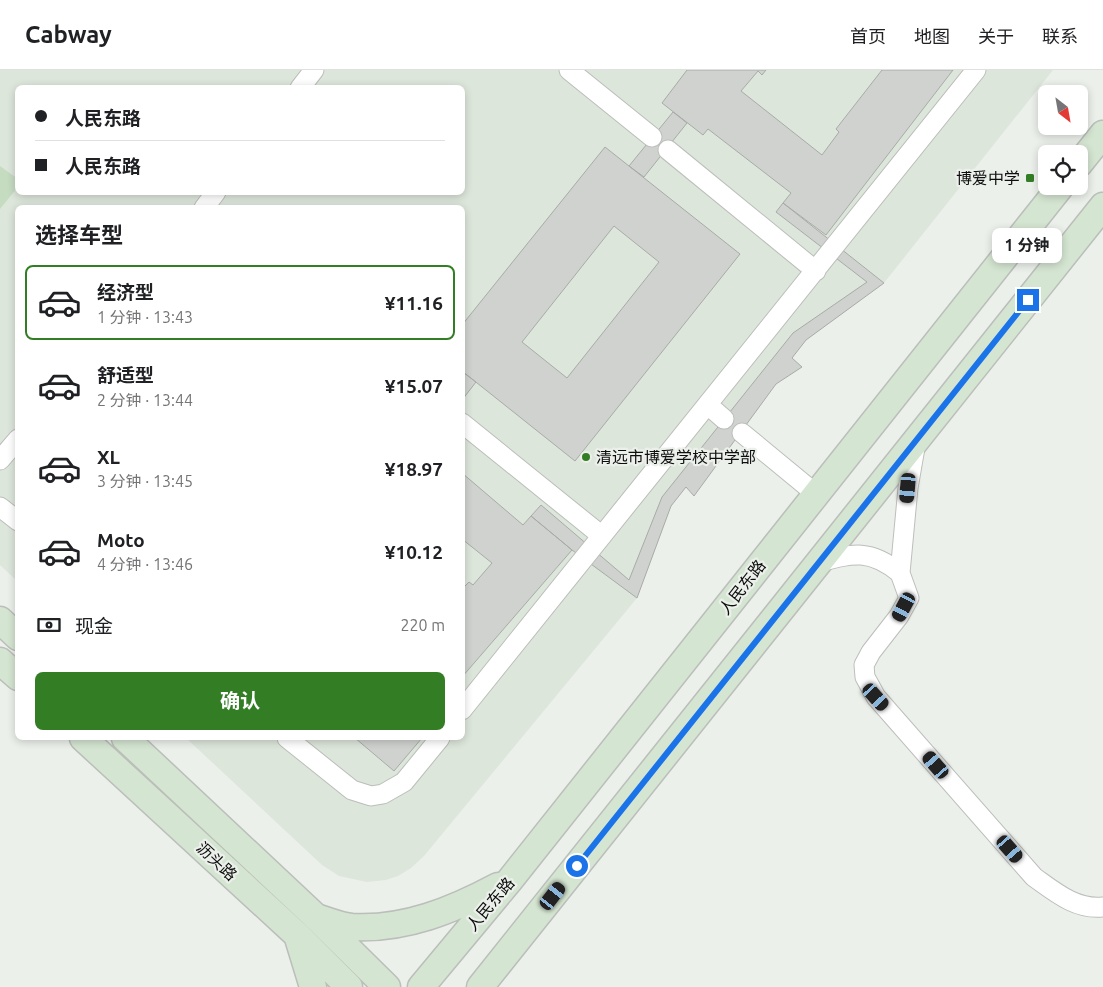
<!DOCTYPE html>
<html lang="zh">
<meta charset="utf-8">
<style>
:root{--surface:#fff;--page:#f6f6f6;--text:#202124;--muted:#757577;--line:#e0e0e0;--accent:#337e25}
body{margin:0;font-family:Ubuntu,"Noto Sans SC",sans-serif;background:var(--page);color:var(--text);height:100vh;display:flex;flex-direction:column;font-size:19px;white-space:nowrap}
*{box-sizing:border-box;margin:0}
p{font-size:16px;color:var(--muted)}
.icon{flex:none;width:28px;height:28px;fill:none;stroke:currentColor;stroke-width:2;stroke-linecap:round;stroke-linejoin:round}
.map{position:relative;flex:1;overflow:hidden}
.panel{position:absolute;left:15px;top:135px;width:450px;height:535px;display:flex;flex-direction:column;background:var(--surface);border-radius:8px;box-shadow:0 2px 8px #0003}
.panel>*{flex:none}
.top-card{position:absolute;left:15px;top:15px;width:450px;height:110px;border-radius:8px;box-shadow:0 2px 8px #0003;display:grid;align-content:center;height:110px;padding:0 20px;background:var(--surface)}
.needle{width:32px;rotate:149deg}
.tools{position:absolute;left:1038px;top:15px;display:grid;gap:10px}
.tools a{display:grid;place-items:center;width:50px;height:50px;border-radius:8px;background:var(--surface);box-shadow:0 2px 8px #0003;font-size:25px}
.end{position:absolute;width:22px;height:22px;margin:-11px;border:6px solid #1a73e8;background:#fff;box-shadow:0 0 0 2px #fff}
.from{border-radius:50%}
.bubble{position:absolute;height:35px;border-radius:8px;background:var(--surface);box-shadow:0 2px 8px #0003;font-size:16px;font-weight:700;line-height:35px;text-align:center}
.car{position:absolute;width:15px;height:30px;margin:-15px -8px;border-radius:6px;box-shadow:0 0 4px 1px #0007;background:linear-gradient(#222 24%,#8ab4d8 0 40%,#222 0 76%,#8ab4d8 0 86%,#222 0)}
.top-card b{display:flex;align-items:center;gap:18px;height:48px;font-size:19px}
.top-card b+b{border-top:1px solid var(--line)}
.top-card i{width:12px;height:12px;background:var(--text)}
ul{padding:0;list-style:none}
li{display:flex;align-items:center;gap:15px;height:75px;margin:0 10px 8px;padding:0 10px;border:2px solid transparent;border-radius:8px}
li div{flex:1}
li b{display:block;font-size:19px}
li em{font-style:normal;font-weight:700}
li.current{border-color:var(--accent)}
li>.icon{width:45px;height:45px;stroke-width:1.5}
h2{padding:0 20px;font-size:22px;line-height:60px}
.pay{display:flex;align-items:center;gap:12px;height:55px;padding:0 20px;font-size:19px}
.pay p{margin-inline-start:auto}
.cta{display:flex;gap:10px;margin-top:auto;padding:10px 20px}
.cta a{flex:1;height:58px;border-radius:8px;background:var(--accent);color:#fff;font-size:20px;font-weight:700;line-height:58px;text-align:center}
header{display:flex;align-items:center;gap:30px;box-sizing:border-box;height:70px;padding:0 25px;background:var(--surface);border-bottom:1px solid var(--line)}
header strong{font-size:24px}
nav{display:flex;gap:28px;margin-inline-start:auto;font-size:18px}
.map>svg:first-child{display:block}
</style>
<header>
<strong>Cabway</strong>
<nav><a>首页</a><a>地图</a><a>关于</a><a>联系</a></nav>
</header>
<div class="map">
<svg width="1103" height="917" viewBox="0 0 1103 917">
<rect width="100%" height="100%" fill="#ecf0eb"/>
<path fill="#dde6db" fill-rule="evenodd" d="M0,0h1053l-169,213 -78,57 -135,165 -34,93 -213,258 -13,12 -13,8 -12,4 -19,2 -28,-6 -17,-11 -136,-127h276v-530h-444l-1,373 -17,-16zM18,18h444v104h-444z"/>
<path fill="#c5dcc1" d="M0,96l18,13 -1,9 -17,21z"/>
<path fill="#cfd2ce" stroke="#a8aba7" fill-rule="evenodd" d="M687,0h79l-4,5 -4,-4 -17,20 81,64 17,-23 -3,-3 46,-59h71l-127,165 -43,-32 8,-10 -83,-64 -5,6 -41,-32z
M673,42l14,11 -43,54 -15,-11z
M605,77l135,107 -165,207 -113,-90v-46zM614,156l45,36 -92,116 -45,-36z
M783,133l101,80 -78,57 -14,18 10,9 -26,17 -82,112 -8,-9 -15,19 -34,92 -65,-48 -41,-34 10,-11 88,75 33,-83 131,-164 74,-51 -91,-70z
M464,303l12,9 -14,18v-25z
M462,403l61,52 8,-9 41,34 -110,127v-88l7,-7 4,3 19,-22 -30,-24z
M355,668h67l-28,33z"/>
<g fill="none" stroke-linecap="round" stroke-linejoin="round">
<g stroke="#bbbeba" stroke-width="21">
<path id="street" d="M569,0l83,67
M300,18l14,-18
M668,80l148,121
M204,138l12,-16
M708,335l16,14
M462,353l140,113
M742,363l74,61
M0,390l18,-21
M0,437l18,14
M819,492c35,-9 51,-13 81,11l8,-85 8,-46
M900,503l9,25 -10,18 -28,36 -7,13 1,12 11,20 158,180c21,15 42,33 69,30
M462,640l514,-640
M287,668l65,52 19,6 12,-2 21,-12 36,-44"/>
</g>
<g stroke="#bbbeba" stroke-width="29">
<path id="secondary" d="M1079,94l24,-30
M0,550l18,17
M0,591l18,16
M83,668l214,197 52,52
M125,668l191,179 71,70
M319,848c10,3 22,8 33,9 53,3 101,-17 146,-41
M298,868l15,49
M421,917l89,-107 551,-694
M480,917l623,-781"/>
</g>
<use href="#street" stroke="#fff" stroke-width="19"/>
<use href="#secondary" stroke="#d4e5d1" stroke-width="26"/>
</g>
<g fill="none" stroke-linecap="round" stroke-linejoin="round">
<path stroke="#1a73e8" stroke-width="6" d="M577,796l451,-566"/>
</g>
<g fill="#337e25" stroke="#ecf0eb" stroke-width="2">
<rect x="1025" y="103" width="10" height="10" rx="2.5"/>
<circle cx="586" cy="387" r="5"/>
</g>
<g text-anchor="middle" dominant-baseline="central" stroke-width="4.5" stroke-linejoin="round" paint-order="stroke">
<g font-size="16" fill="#0d0e0d" stroke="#ecf0eb" text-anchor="end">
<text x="1020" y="108">博爱中学</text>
<text x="596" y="387" text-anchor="start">清远市博爱学校中学部</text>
</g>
<g font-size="16" fill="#0d0e0d" stroke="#ecf0eb">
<text transform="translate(742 517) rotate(-52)">人民东路</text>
<text transform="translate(217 791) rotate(43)">沥头路</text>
<text transform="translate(490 834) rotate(-50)">人民东路</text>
</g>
</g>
</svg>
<div class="tools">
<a><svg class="needle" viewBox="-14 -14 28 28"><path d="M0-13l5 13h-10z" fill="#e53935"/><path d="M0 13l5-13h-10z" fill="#757577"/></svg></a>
<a><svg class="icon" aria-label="locate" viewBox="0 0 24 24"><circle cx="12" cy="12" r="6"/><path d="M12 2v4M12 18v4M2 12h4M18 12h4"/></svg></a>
</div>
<i class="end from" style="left:577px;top:796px"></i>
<i class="end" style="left:1028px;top:230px"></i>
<div class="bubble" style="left:992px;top:158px;width:70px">1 分钟</div>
<i class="car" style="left:908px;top:418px;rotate:185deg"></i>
<i class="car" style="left:904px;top:537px;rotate:208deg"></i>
<i class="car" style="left:876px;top:627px;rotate:138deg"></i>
<i class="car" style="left:936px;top:695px;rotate:319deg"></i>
<i class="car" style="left:1010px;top:779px;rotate:139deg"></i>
<i class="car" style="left:553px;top:826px;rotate:38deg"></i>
<div class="top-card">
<b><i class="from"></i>人民东路</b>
<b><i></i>人民东路</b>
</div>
<section class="panel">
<h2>选择车型</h2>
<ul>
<li class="current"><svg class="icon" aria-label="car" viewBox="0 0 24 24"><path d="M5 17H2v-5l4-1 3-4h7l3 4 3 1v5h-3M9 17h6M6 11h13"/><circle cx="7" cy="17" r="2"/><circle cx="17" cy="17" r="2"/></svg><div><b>经济型</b><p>1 分钟 · 13:43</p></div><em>¥11.16</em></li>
<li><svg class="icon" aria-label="car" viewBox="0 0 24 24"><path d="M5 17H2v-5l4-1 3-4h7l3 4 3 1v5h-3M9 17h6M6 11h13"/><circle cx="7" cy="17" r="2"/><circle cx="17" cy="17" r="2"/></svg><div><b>舒适型</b><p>2 分钟 · 13:44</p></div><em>¥15.07</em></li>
<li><svg class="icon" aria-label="car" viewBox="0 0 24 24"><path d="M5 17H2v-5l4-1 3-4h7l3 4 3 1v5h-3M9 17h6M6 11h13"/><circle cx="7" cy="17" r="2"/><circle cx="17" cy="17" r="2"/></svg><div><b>XL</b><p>3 分钟 · 13:45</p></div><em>¥18.97</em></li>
<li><svg class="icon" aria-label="car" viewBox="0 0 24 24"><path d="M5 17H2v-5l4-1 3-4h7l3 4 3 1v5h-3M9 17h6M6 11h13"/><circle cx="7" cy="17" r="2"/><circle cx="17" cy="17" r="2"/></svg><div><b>Moto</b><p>4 分钟 · 13:46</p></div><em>¥10.12</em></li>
</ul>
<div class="pay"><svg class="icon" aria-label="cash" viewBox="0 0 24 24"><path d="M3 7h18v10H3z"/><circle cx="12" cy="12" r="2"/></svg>现金<p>220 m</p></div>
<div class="cta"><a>确认</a></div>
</section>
</div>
